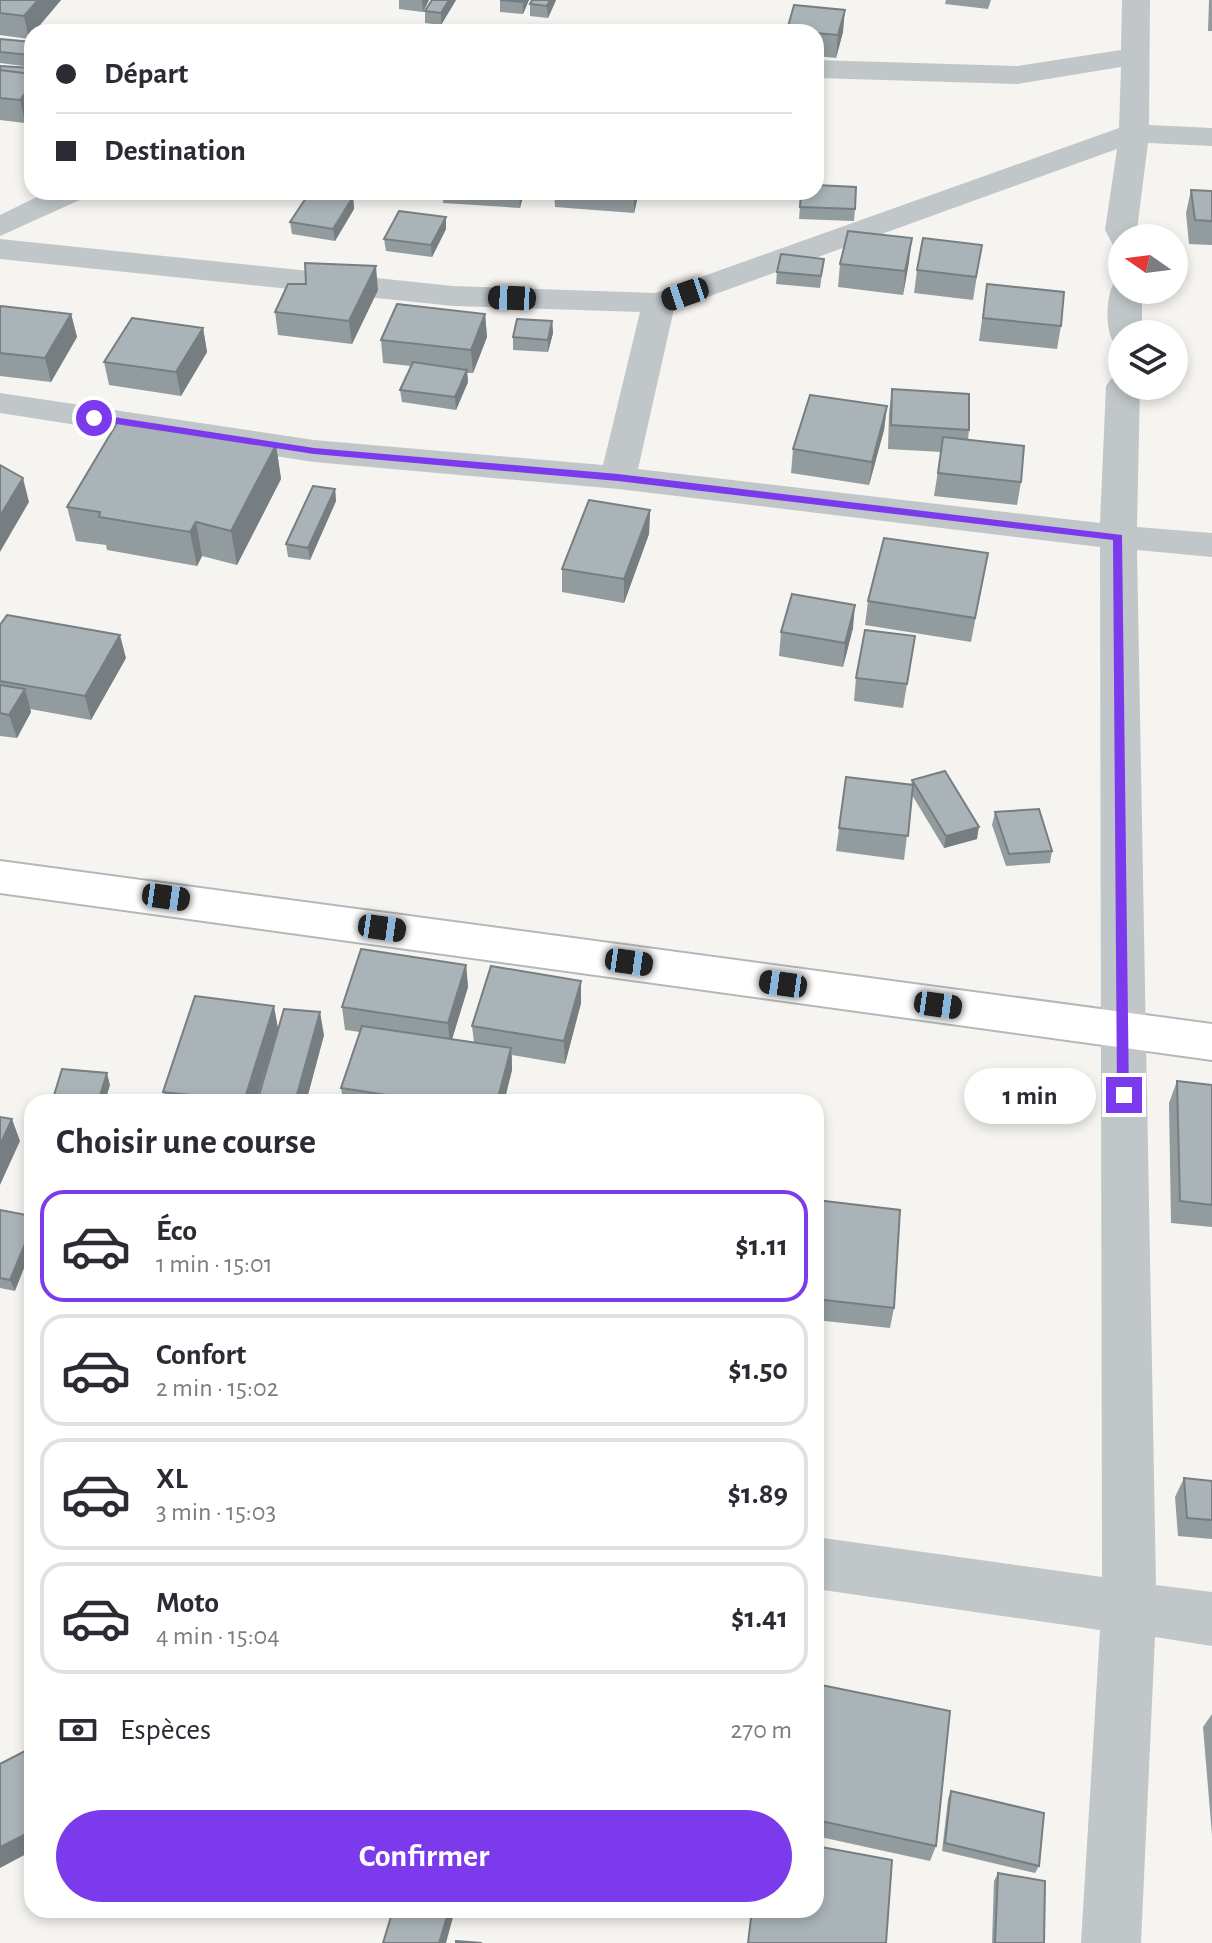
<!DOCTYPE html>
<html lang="fr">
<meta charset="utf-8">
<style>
:root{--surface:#fff;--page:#f2f2f3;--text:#2b2b33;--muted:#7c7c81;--line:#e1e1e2;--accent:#7c3aed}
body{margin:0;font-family:"Alegreya Sans",sans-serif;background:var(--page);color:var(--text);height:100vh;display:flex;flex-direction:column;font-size:30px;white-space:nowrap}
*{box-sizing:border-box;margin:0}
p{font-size:26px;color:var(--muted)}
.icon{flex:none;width:44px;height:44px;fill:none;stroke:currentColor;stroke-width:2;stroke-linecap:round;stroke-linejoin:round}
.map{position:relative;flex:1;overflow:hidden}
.side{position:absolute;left:24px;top:1094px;width:800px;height:824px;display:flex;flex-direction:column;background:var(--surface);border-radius:24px;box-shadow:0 4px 12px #0003}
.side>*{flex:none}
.hud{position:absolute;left:24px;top:24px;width:800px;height:176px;border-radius:24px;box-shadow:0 4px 12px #0003;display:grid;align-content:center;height:176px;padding:0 32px;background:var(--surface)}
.needle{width:52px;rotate:284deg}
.controls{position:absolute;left:1108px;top:224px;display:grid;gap:16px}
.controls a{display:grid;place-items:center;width:80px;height:80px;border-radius:50%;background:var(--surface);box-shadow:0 4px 12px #0003;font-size:40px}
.end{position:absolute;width:36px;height:36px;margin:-18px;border:10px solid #7c3aed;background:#fff;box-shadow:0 0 0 4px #fff}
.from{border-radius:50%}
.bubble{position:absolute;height:56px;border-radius:28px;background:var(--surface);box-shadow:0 4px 12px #0003;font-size:26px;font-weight:700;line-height:56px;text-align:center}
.car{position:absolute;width:24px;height:48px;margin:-24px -12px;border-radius:10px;box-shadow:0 0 6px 2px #0007;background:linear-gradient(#222 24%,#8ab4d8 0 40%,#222 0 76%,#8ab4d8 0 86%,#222 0)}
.hud b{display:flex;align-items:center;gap:28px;height:76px;font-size:30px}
.hud b+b{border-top:2px solid var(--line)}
.hud i{width:20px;height:20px;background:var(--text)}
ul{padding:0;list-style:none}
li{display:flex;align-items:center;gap:24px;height:112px;margin:0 16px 12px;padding:0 16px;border:4px solid var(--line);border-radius:24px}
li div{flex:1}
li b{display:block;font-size:30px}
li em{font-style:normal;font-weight:700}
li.on{border-color:var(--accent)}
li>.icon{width:72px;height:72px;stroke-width:1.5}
h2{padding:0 32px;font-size:36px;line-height:96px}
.pay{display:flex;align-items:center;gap:20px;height:88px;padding:0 32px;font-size:30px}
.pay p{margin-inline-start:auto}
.button{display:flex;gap:16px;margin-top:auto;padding:16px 32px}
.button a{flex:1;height:92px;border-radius:48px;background:var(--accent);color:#fff;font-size:32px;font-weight:700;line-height:92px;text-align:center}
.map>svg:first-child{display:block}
</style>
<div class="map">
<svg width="1212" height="1943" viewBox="0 0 1212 1943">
<rect width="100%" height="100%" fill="#f5f4f0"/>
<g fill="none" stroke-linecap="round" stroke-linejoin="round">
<g stroke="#b3b8ba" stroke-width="4">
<path id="highway" d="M0,861l1212,163v36l-1212,-167z"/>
</g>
<path fill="#c1c6c9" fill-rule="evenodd" d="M1122,0h28l-1,125 63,3v18l-64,-3 -11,87 3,8h-18v9l-9,-2 -8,-15 12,-81 -443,160 -36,160 462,54 6,-137 5,-7 11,-3v10h18l-3,141 75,6v24l-75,-7 19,1035 56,7v54l-57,-9 -14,306h-60l19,-313 -284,-41v-52l286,40 -2,-1030 -482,-58 -304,-27 -314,-49v-20l314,47 289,25 37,-153 -187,-6 -453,-47v-20l453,47 203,7 463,-165 2,-61 -104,17 -201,-6v-18l201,6 104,-16z
M47,192h39l-4,7 -82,37v-21z
M1122,281v9h20v44h-20v9l-9,-2c-8,-12 -7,-46 1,-58z"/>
<use href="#highway" fill="#fff" fill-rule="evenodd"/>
</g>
<path fill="#929b9e" d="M0,0h61l-27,32h-2l-3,7 -29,-4z
M399,0h30l-6,12 -24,-3z
M432,0h24l-15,25 -16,-2v-12z
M500,0h29l-6,14 -23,-2z
M532,0h24l-8,18 -18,-2v-12z
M946,0h45l-3,9 -43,-5z
M1209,0h3v31h-4z
M794,5l49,27 -7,26 -20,-2v-24h-29z
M0,39l32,3 -1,25 -31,-4z
M0,66l32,2 -7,55 -25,-3z
M1191,190l21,1v54l-23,-1 -3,-31z
M324,192h32l-3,4z
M368,192h36l-2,5z
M443,192h81l-4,16 -77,-5z
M554,192h85l-5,21 -79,-6z
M801,192l54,17 -1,12 -55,-2z
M353,197l1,12 -19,32 -43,-7 -2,-12z
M446,229l-14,28 -46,-6 -2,-12z
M982,245l-9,55 -59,-7 3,-23z
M824,259l-4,29 -44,-4 1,-12z
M909,262l-6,33 -65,-8 2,-23z
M987,284l74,42 -4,23 -78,-8z
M378,290l-26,54 -74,-9 -3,-23z
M0,308l71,6 6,23 -26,45 -51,-6z
M485,314l2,23 -14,36h-6l1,9 -12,28 -54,-8 -2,-12 11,-24 -28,-3 -2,-23z
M552,321l1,12 -5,19 -35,-2v-13z
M203,328l4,24 -26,44 -72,-11 -5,-23z
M892,389l77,41 -1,10 53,42 -4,23 -83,-9 7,-44 -53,-3 1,-36z
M887,406l-3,24 -15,55 -78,-12 2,-24z
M276,445l5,34 -44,86 -35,-9 -5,10 -90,-16 -1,-5 -30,-4 -9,-34z
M335,489l1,12 -26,59 -22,-3 -2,-13z
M650,510l-1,24 -25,69 -62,-11v-23z
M988,553l-17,89 -106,-17 3,-24z
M0,625l126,33 -35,62 -61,-11 1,3 -14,26 -17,-2z
M853,628l-10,39 -64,-11 2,-24z
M915,636l-12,72 -49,-7 2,-23z
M846,777l65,8 1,-5 65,59 -33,9 -32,-53 -8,65 -68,-9z
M995,812l57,39 -2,12 -44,3 -14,-41z
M466,965l2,22 -16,52 22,3 -2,-16 109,-45v22l-16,61 -53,-9v15l-8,32h-192l31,-1 -2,-13 19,-56 -15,-2 -3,-23z
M278,1027l46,8 -18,67h-48v-3l15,-54 -17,57h-90l-3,-10z
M1177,1081l35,4v142l-41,-4 -2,-120z
M816,1200l78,108 -4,20 -74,-8z
M0,1210l15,81 -15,-3z
M1184,1478l28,3v58l-34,-3 -3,-39z
M816,1684l120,162 -6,15 -114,-25z
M1212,1714v121l-9,-108z
M951,1791l88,75 -4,7 -93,-22 6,-52z
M998,1873l46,70h-52l2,-62z"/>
<path fill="#777e81" d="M38,0h23l-27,32h-2v3l-3,4 -5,-23z
M422,0h7l-6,12z
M449,0h7l-15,25v-12z
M524,0h5l-6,14v-12z
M550,0h6l-8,18 -1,-12z
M845,10l-2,22 -7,26 2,-23z
M32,50v15l-1,2 -2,-12z
M32,84v29l-7,10 -5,-23z
M519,192h5l-4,16z
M634,192h5l-5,21z
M353,197l1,12 -19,32 -2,-12z
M446,217v12l-14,28 -1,-12z
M912,238l-3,24 -6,33 2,-24z
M376,266l2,24 -26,54 -3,-23z
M71,314l6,23 -26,45 -6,-24z
M485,314l2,23 -14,36 -2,-23z
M552,321l1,12 -5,19v-12z
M203,328l4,24 -26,44 -5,-24z
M467,370l1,12 -12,28 -1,-13z
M887,406l-3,24 -15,55 3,-23z
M276,445l5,34 -44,86 -6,-34z
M23,478l6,24 -29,50v-36z
M335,489l1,12 -26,59 -2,-12z
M650,510l-1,24 -25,69v-24z
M196,522l6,34 -5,10 -7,-34z
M855,605l-2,23 -10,39 2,-24z
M120,635l6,23 -35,62 -6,-24z
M25,689l6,23 -14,26 -8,-23z
M979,827l-2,12 -33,9 2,-12z
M466,965l2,22 -18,59 -2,-23z
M581,981v22l-16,61 -1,-23z
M274,1006l4,22 -22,74h-12z
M320,1012l4,23 -18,67h-11z
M511,1048l1,22 -8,32h-7z
M107,1073l3,12 -5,17h-7z
M12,1119l8,22 -20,44v-40z
M32,1227v21l-17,43 -5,-11z
M32,1831v20l-32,17v-21z
M449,1910h6l-9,33h-7z"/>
<path fill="#aab4b8" stroke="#777e81" stroke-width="2" d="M0,0h38l-14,16 -24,-3z
M432,0h17l-8,13 -16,-2z
M500,0h24l-1,2z
M532,0h18l-3,6 -17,-2z
M794,5l51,5 -7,25 -22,-2v-1l-29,-2z
M0,39l32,3v8l-3,5 -29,-3z
M0,66l32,2v6l-32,-4z
M0,70l32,4v10l-12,16 -20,-2z
M816,185l40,2 -1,22 -55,-2 1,-15h15z
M1191,190l21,1v30l-17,-1z
M310,192h8l35,5 -20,32 -43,-7z
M399,211l47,6 -15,28 -47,-6z
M848,231l64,7 -7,33 -65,-7z
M923,238l59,7 -6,32 -59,-7z
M781,254l43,5 -3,17 -44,-4z
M305,263l71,3 -27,55 -74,-9 13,-28h18z
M987,284l77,8 -3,34 -78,-8z
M397,304l88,10 -14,36 -90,-10z
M1,306l70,8 -26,44 -45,-5v-45z
M132,318l71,10 -27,44 -72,-10z
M517,319l35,2 -4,19 -35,-3z
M413,362l54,8 -12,27 -55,-7z
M892,389l77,5v36l-78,-5z
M810,395l77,11 -15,56 -79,-13z
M117,423l159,22 -45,86 -35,-9 -6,10 -91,-15 1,-5 -33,-5z
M943,437l81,9 -3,36 -83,-9z
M0,465l23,13 -23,38z
M313,486l22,3 -27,59 -22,-4z
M589,500l61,10 -26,69 -62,-10z
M884,538l104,15 -13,65 -107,-17z
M792,594l63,11 -10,38 -64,-11z
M7,615l113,20 -35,61 -85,-15v-56z
M865,630l50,6 -8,48 -51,-6z
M0,685l25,4 -16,26 -9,-2z
M945,771l34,56 -33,9 -34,-56z
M846,777l67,8 -5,51 -69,-8z
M1039,809l13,42 -43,3 -14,-42z
M361,949l105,16 -18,58 -106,-16z
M491,966l90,15 -17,60 -92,-15z
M195,996l79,10 -30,95 -81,-9z
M284,1009l36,3 -25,90 -37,-3z
M362,1026l149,22 -14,54h-65l-91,-14z
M62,1069l45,4 -9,29h-46z
M1177,1081l35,4v120l-32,-4z
M313,1098l35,4h-36z
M0,1117l12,2 -12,26z
M816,1200l84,10 -6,98 -78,-9z
M0,1210l32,6v11l-22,53 -10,-2z
M1184,1478l28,3v39l-25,-2z
M816,1684l134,27 -14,135 -120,-26z
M29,1749l3,8v74l-32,16v-83z
M951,1791l93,22 -5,53 -94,-23z
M816,1846l76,14 -6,83h-138l4,-33h64z
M998,1873l47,8 -1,62h-49z
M393,1910h56l-10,33h-56z
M456,1941l26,2h-26z"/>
<path fill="#7c3aed" d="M94,414l220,34 304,26 504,61 7,564 -5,2 -7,-6 -4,-555 -495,-59 -304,-27 -223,-34z"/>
</svg>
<div class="controls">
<a><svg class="needle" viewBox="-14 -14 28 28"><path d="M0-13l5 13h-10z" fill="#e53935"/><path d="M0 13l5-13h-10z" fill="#7c7c81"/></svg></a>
<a><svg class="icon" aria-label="layers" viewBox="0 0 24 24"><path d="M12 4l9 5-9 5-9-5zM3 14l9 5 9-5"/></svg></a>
</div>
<i class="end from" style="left:94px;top:418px"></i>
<i class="end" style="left:1124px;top:1095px"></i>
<div class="bubble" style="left:964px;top:1068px;width:132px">1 min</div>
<i class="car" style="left:685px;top:294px;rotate:251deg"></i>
<i class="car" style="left:512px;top:298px;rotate:272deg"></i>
<i class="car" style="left:166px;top:897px;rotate:98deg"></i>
<i class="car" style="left:382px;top:928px;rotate:98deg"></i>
<i class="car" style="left:629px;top:962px;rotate:98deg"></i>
<i class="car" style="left:783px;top:984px;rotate:278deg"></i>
<i class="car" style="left:938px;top:1005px;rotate:98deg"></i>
<div class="hud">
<b><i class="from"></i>Départ</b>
<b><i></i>Destination</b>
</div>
<section class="side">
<h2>Choisir une course</h2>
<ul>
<li class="on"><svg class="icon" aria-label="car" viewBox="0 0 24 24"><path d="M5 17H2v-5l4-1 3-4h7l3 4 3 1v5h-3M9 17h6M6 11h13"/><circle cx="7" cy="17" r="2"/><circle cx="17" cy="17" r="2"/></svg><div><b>Éco</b><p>1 min · 15:01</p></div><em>$1.11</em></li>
<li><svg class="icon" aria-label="car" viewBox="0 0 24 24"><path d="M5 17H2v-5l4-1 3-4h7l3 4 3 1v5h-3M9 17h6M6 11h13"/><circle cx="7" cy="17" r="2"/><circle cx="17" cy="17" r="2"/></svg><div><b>Confort</b><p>2 min · 15:02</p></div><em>$1.50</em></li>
<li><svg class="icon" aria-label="car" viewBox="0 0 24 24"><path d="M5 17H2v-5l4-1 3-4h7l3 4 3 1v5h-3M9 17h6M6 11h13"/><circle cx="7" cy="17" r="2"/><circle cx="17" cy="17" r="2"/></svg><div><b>XL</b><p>3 min · 15:03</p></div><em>$1.89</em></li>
<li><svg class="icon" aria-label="car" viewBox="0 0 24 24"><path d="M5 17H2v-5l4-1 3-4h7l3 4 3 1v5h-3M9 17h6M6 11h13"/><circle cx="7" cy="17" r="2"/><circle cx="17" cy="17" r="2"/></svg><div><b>Moto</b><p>4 min · 15:04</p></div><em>$1.41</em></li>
</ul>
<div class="pay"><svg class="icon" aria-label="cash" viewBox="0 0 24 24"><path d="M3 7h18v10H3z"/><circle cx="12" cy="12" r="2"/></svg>Espèces<p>270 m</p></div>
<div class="button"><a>Confirmer</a></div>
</section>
</div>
